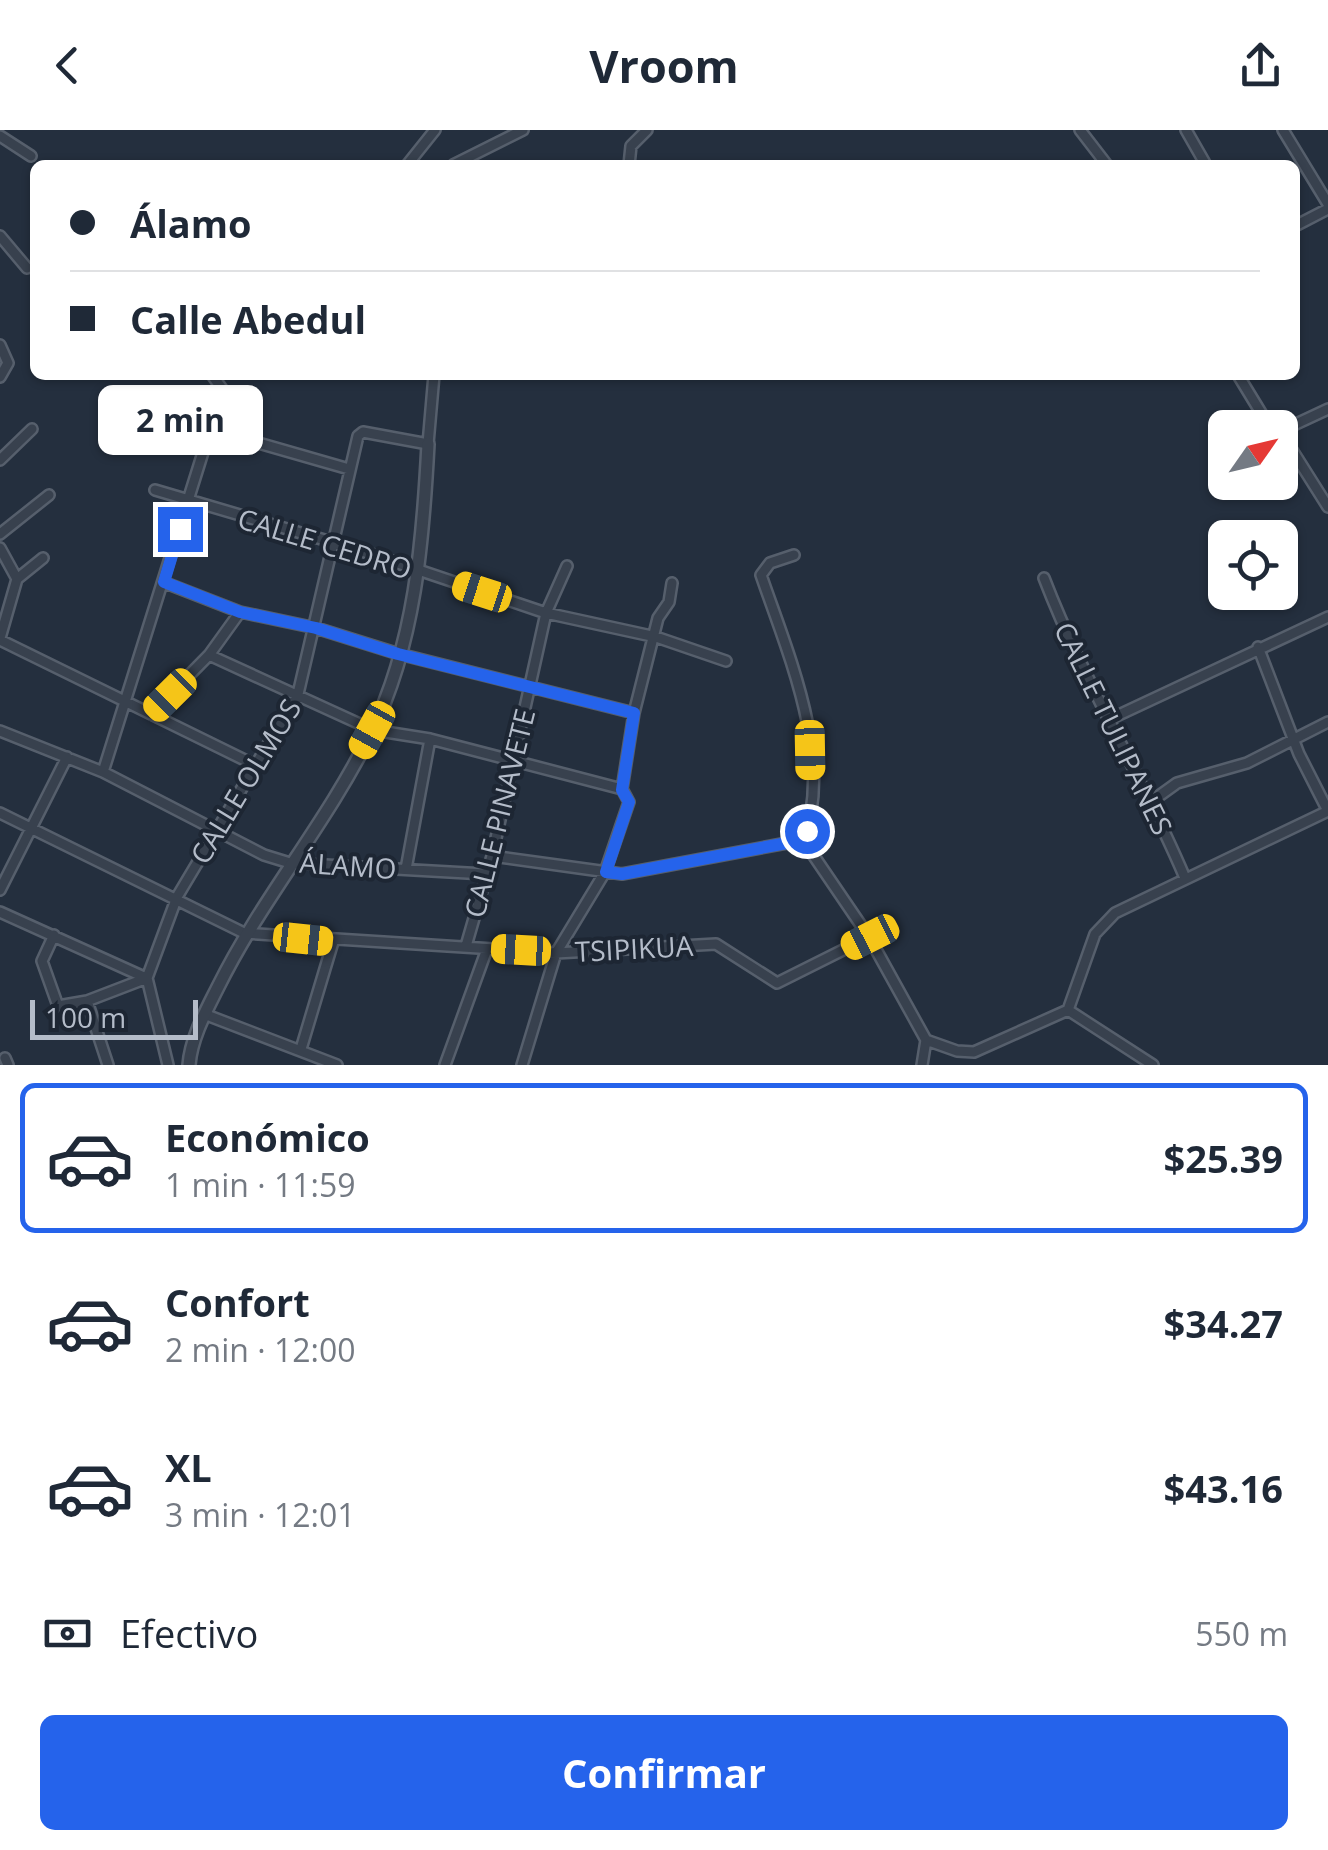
<!DOCTYPE html>
<html lang="es">
<meta charset="utf-8">
<style>
:root{--surface:#fff;--page:#f2f2f3;--text:#1f2937;--muted:#747a83;--line:#e0e1e3;--accent:#2563eb}
body{margin:0;font-family:"Open Sans",sans-serif;background:var(--page);color:var(--text);height:100vh;display:flex;flex-direction:column;font-size:38px;white-space:nowrap}
*{box-sizing:border-box;margin:0}
p{font-size:32px;color:var(--muted)}
.icon{flex:none;width:55px;height:55px;fill:none;stroke:currentColor;stroke-width:2;stroke-linecap:round;stroke-linejoin:round}
.map{position:relative;height:935px;overflow:hidden}
.drawer{display:flex;flex-direction:column;background:var(--surface);flex:1}
.drawer>*{flex:none}
.banner{position:absolute;left:30px;top:30px;width:1270px;height:220px;border-radius:15px;box-shadow:0 2px 8px #0004;display:grid;align-content:center;height:220px;padding:0 40px;background:var(--surface)}
.needle{width:65px;rotate:56deg}
.fabs{position:absolute;left:1208px;top:280px;display:grid;gap:20px}
.fabs a{display:grid;place-items:center;width:90px;height:90px;border-radius:15px;background:var(--surface);box-shadow:0 2px 8px #0004;font-size:50px}
.scale{position:absolute;left:30px;bottom:25px;width:168px;box-sizing:border-box;padding-left:10px;border:5px solid #b4bcc9;border-top:0;font-size:28px;line-height:35px;white-space:nowrap;color:#b4bcc9;-webkit-text-stroke:8px #1d2633;paint-order:stroke}
.end{position:absolute;width:45px;height:45px;margin:-22px;border:12px solid #2563eb;background:#fff;box-shadow:0 0 0 5px #fff}
.from{border-radius:50%}
.bubble{position:absolute;height:70px;border-radius:15px;background:var(--surface);box-shadow:0 2px 8px #0004;font-size:32px;font-weight:700;line-height:70px;text-align:center}
.car{position:absolute;width:30px;height:60px;margin:-30px -15px;border-radius:12px;box-shadow:0 0 8px 2px #0007;background:linear-gradient(#f5c518 24%,#345 0 40%,#f5c518 0 76%,#345 0 86%,#f5c518 0)}
.banner b{display:flex;align-items:center;gap:35px;height:95px;font-size:38px}
.banner b+b{border-top:2px solid var(--line)}
.banner i{width:25px;height:25px;background:var(--text)}
ul{padding:18px 0 0;list-style:none}
li{display:flex;align-items:center;gap:30px;height:150px;margin:0 20px 15px;padding:0 20px;border:5px solid transparent;border-radius:15px}
li div{flex:1}
li b{display:block;font-size:38px}
li em{font-style:normal;font-weight:700}
li.on{border-color:var(--accent)}
li>.icon{width:90px;height:90px;stroke-width:1.5}
.pay{display:flex;align-items:center;gap:25px;height:110px;padding:0 40px;font-size:38px}
.pay p{margin-inline-start:auto}
.button{display:flex;gap:20px;margin-top:auto;padding:20px 40px}
.button a{flex:1;height:115px;border-radius:15px;background:var(--accent);color:#fff;font-size:40px;font-weight:700;line-height:115px;text-align:center}
header{display:flex;justify-content:space-between;align-items:center;height:130px;padding:0 40px;background:var(--surface);font-size:45px;font-weight:700}
.map>svg:first-child{display:block}
</style>
<header><svg class="icon" aria-label="back" viewBox="0 0 24 24"><path d="M15 5l-7 7 7 7"/></svg>Vroom<svg class="icon" aria-label="share" viewBox="0 0 24 24"><path d="M12 15V3M7 8l5-5 5 5M5 13v7h14v-7"/></svg></header>
<div class="map">
<svg width="1328" height="935" viewBox="0 0 1328 935">
<rect width="100%" height="100%" fill="#242f3e"/>
<g fill="none" stroke-linecap="round" stroke-linejoin="round">
<g stroke="#565f6c" stroke-width="14">
<path id="minor" d="M1080,0l27,35
M1186,0l20,35
M1283,0l45,74
M0,6l31,20
M407,35l28,-35
M453,35l70,-35
M629,35l2,-19 16,-16
M1295,96l33,-17
M0,106l27,32
M0,215l8,18 -8,14
M212,245l16,22 -11,35
M1238,245l28,46 10,7
M154,283l195,56
M1280,301l48,76
M1281,301l47,-22
M0,330l32,-31
M155,360l207,61 184,62 110,24 70,24
M0,404l49,-39
M0,418l17,31
M794,425l-24,8 -9,12c26,76 74,186 42,265
M1044,448c40,104 98,198 141,300
M17,449l26,-21
M163,452l77,30 76,16 83,26 235,59
M0,508l17,-59
M0,510l257,126
M209,525l164,75 57,9 192,50
M151,584l58,-59 31,-43
M1108,590l220,-103
M0,601l103,41 161,83 26,8 195,11
M103,642l107,-342
M1152,671l25,-18 70,-20 81,-41
M0,683l244,120 312,20 160,-9 61,39 92,-46
M803,710l66,97 57,103
M492,726l130,18 181,-34
M406,739l24,-130
M0,760l67,-133
M0,782l144,65
M54,805l-12,26 16,45 29,-5 60,-23
M466,816l26,-90 54,-243 21,-47
M87,871l21,64
M204,884l133,51
M926,910l31,11 17,1 94,-42
M301,919l32,-107
M5,928l3,7
M168,935l-21,-87 30,-81 121,-203 60,-258 5,-4 65,12 6,-69
M445,935l42,-116
M522,935l34,-112 49,-81 24,-70 -7,-13 12,-76 24,-95 11,-16 3,-19
M922,935l4,-25
M1153,935l-85,-55 27,-76 20,-21 213,-102 -29,-57 -41,-107"/>
</g>
<g stroke="#565f6c" stroke-width="16">
<path id="tertiary" d="M189,935c2,-27 17,-54 29,-78 44,-89 109,-164 153,-254 44,-89 52,-192 57,-289"/>
</g>
<use href="#minor" stroke="#38414e" stroke-width="9"/>
<use href="#tertiary" stroke="#38414e" stroke-width="11"/>
</g>
<g fill="none" stroke-linecap="round" stroke-linejoin="round">
<path stroke="#2563eb" stroke-width="12" d="M180,399l-16,53 76,30 76,16 82,26 236,59 -12,77 7,12 -23,70 16,2 181,-34 4,-9"/>
</g>
<g text-anchor="middle" dominant-baseline="central" stroke-width="8" stroke-linejoin="round" paint-order="stroke">
<g font-size="28" fill="#b4bcc9" stroke="#1d2633">
<text transform="translate(325 413) rotate(17)">CALLE CEDRO</text>
<text transform="translate(1114 598) rotate(64)">CALLE TULIPANES</text>
<text transform="translate(245 651) rotate(-59)">CALLE OLMOS</text>
<text transform="translate(499 683) rotate(-76)">CALLE PINAVETE</text>
<text transform="translate(348 735) rotate(4)">ÁLAMO</text>
<text transform="translate(634 818) rotate(-3)">TSIPIKUA</text>
</g>
</g>
</svg>
<div class="fabs">
<a><svg class="needle" viewBox="-14 -14 28 28"><path d="M0-13l5 13h-10z" fill="#e53935"/><path d="M0 13l5-13h-10z" fill="#747a83"/></svg></a>
<a><svg class="icon" aria-label="locate" viewBox="0 0 24 24"><circle cx="12" cy="12" r="6"/><path d="M12 2v4M12 18v4M2 12h4M18 12h4"/></svg></a>
</div>
<div class="scale">100 m</div>
<i class="end from" style="left:807px;top:701px"></i>
<i class="end" style="left:180px;top:399px"></i>
<div class="bubble" style="left:98px;top:255px;width:165px">2 min</div>
<i class="car" style="left:482px;top:462px;rotate:288deg"></i>
<i class="car" style="left:170px;top:565px;rotate:225deg"></i>
<i class="car" style="left:372px;top:600px;rotate:209deg"></i>
<i class="car" style="left:810px;top:620px;rotate:179deg"></i>
<i class="car" style="left:870px;top:807px;rotate:243deg"></i>
<i class="car" style="left:303px;top:809px;rotate:96deg"></i>
<i class="car" style="left:521px;top:820px;rotate:273deg"></i>
<div class="banner">
<b><i class="from"></i>Álamo</b>
<b><i></i>Calle Abedul</b>
</div>
</div>
<section class="drawer">
<ul>
<li class="on"><svg class="icon" aria-label="car" viewBox="0 0 24 24"><path d="M5 17H2v-5l4-1 3-4h7l3 4 3 1v5h-3M9 17h6M6 11h13"/><circle cx="7" cy="17" r="2"/><circle cx="17" cy="17" r="2"/></svg><div><b>Económico</b><p>1 min · 11:59</p></div><em>$25.39</em></li>
<li><svg class="icon" aria-label="car" viewBox="0 0 24 24"><path d="M5 17H2v-5l4-1 3-4h7l3 4 3 1v5h-3M9 17h6M6 11h13"/><circle cx="7" cy="17" r="2"/><circle cx="17" cy="17" r="2"/></svg><div><b>Confort</b><p>2 min · 12:00</p></div><em>$34.27</em></li>
<li><svg class="icon" aria-label="car" viewBox="0 0 24 24"><path d="M5 17H2v-5l4-1 3-4h7l3 4 3 1v5h-3M9 17h6M6 11h13"/><circle cx="7" cy="17" r="2"/><circle cx="17" cy="17" r="2"/></svg><div><b>XL</b><p>3 min · 12:01</p></div><em>$43.16</em></li>
</ul>
<div class="pay"><svg class="icon" aria-label="cash" viewBox="0 0 24 24"><path d="M3 7h18v10H3z"/><circle cx="12" cy="12" r="2"/></svg>Efectivo<p>550 m</p></div>
<div class="button"><a>Confirmar</a></div>
</section>
